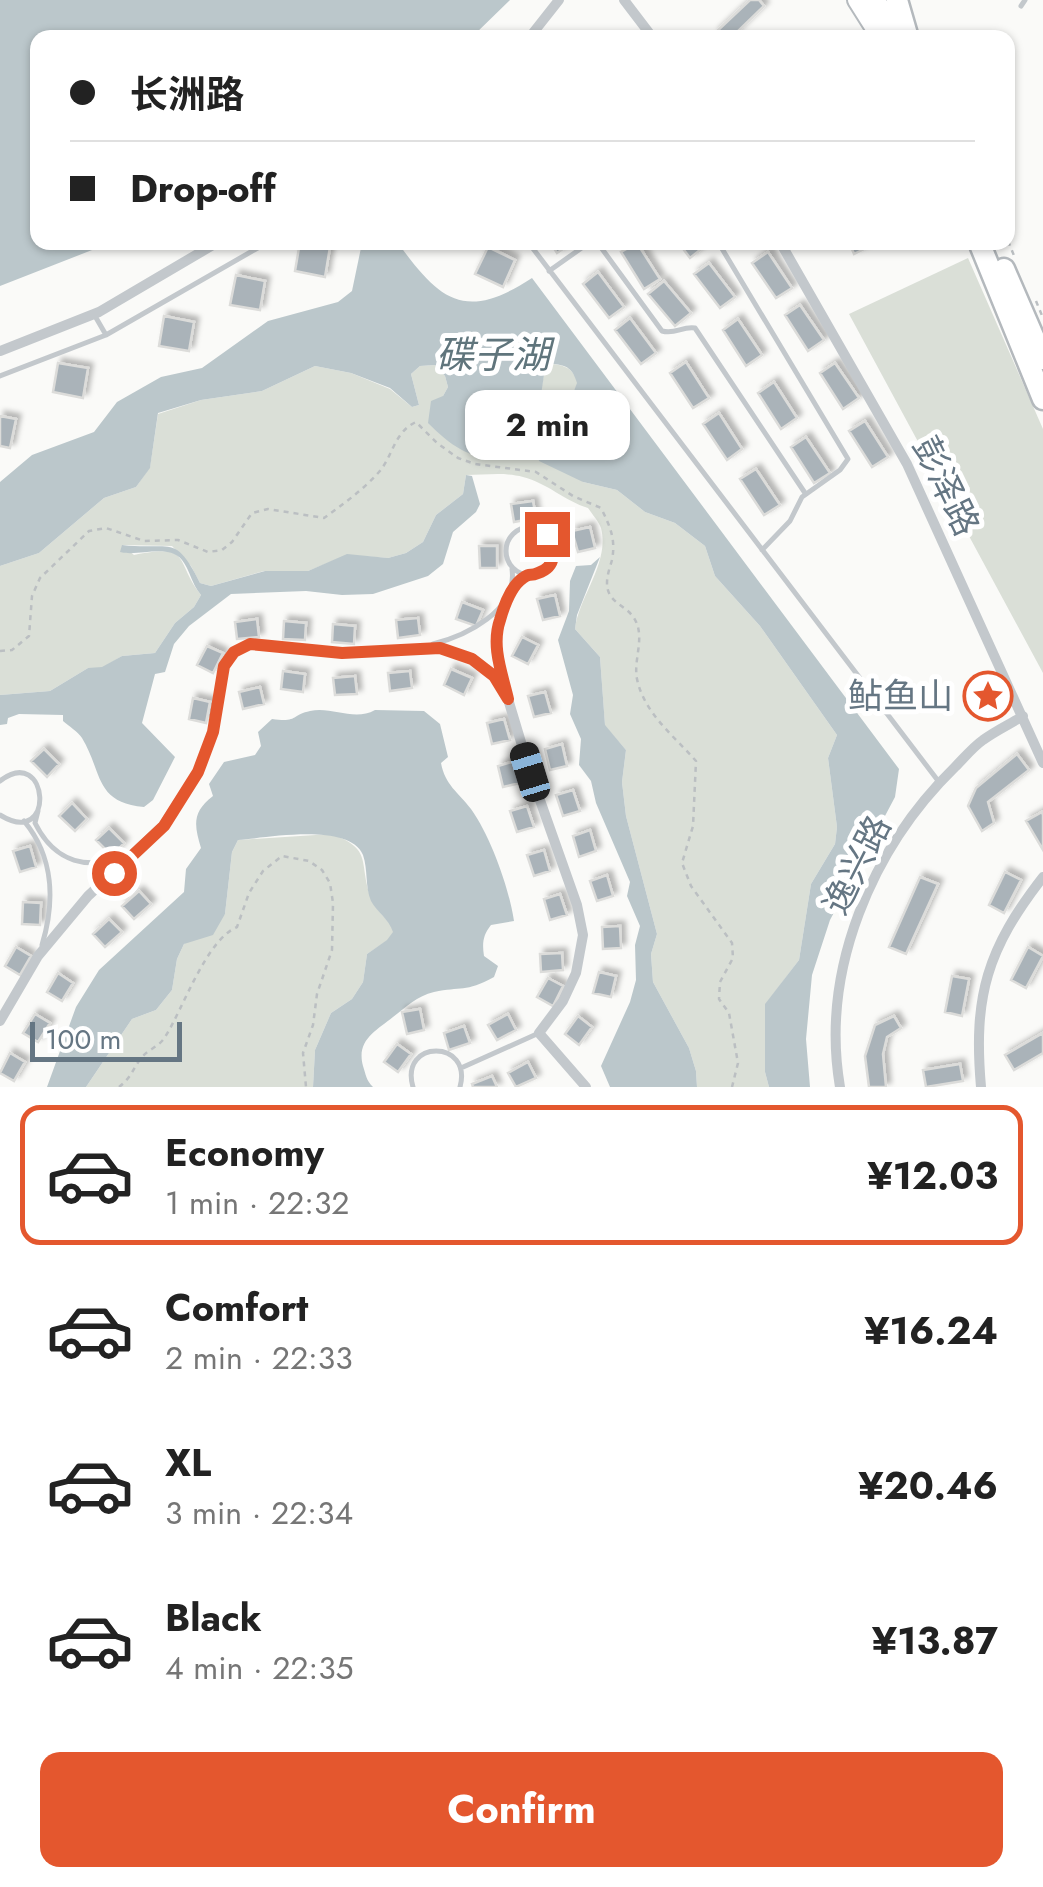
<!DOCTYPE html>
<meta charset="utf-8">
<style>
:root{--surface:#fff;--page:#f2f2f2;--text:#222;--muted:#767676;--line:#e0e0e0;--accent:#e4572e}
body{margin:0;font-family:Jost,"Noto Sans SC",sans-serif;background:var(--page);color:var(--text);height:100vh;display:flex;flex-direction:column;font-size:38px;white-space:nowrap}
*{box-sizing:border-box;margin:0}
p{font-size:32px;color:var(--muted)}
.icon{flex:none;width:55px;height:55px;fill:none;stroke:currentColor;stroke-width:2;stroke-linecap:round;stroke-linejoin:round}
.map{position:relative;height:1087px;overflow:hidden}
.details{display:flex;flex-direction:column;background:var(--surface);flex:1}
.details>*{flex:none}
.hud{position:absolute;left:30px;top:30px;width:985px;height:220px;border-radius:20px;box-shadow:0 2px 8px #0004;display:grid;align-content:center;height:220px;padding:0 40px;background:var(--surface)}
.scale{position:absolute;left:30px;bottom:25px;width:152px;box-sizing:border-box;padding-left:10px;border:5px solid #657683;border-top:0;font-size:28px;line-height:35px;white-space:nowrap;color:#657683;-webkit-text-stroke:8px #fff;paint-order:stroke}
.end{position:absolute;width:45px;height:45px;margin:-22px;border:12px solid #e4572e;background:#fff;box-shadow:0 0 0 5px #fff}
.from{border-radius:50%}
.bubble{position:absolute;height:70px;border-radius:20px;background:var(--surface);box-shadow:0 2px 8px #0004;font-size:32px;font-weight:700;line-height:70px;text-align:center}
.car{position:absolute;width:30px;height:60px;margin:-30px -15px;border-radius:12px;box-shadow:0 0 8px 2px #0007;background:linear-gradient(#222 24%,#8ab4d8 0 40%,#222 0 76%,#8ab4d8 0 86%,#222 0)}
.hud b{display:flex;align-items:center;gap:35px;height:95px;font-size:38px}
.hud b+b{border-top:2px solid var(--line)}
.hud i{width:25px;height:25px;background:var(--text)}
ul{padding:18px 0 0;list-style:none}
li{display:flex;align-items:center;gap:30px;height:140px;margin:0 20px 15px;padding:0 20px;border:5px solid transparent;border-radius:20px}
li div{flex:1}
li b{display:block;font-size:38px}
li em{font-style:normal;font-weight:700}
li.current{border-color:var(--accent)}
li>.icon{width:90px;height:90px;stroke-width:1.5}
.button{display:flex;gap:20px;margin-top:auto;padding:20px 40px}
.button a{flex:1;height:115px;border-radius:20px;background:var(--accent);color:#fff;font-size:40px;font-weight:700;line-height:115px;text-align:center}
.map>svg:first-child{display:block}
</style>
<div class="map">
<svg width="1043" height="1087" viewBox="0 0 1043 1087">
<defs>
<filter id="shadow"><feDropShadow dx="4.5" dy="-4.5" stdDeviation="2.5" flood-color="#0004"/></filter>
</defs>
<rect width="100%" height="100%" fill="#fafaf8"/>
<path fill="#dadfd7" d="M968,258l75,171v244l-194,-359z
M553,364c14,2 20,5 25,19l-24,50 29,49 34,8 28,22 30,11 30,23 10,30 45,50 77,109 -9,23 9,69 -2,17 -24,40 -12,76 -34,45v67l4,15h-72l-1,-16 -7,-23 -36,-66 -2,-28 6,-20 -31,-118 -4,-34 4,-32 -21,-24 -5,-69 -25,-28c4,-33 35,-66 26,-101 -2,-6 -9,-14 -13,-20 -23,-7 -41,-25 -65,-31 -17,-5 -39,-2 -57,-2l-3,19 -27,21 -13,27 -17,11 -18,5 -41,-3 -39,16h-44l-53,15 -11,-3 -9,-17 -19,-20 -50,-1 12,10c59,-12 40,6 67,40l-7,12 -19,16 -20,30 -33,3 -20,12h-14l-38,23 -50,4v-129l39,-13 65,-55 32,-11 14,-20 8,-53 43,-14 61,-9 53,-25 36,7 39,16 22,18 7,-2 -8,-31 9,-8 15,-1 10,11 3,11 -5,9 28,59 34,4 13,-2 -16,-30 1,-17 37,-14 4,-22z
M331,834c43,15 27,29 40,64 4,13 18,20 23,34l-6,8 -21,14 -4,28 -11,17 -21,14 -16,37 -2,37h-227l46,-68 24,-9 16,-20 5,-31 7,-15 41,-30 7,-62 6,-12z"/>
<path fill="#bbc7cb" d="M0,0h510l-38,37 -434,1v204l72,1 -110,43z
M362,243h36c42,58 67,79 134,35l367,491 -4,28 -65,123 -18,55 -6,64 4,48h-41l-4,-15v-68l34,-44 12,-76 24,-40 2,-17 -9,-69 9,-23 -77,-109 -45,-50 -10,-30 -30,-23 -30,-11 -28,-22 -34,-8 -44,-21 -3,-12 3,-12 15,-5 5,-8 -2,-11 12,-9 8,-21c-4,-14 -10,-18 -24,-19l-9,11 -3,20 -38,15 -1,16 20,9 2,13 -6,9c-41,7 -63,-7 -90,-34l3,-22 12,-5 5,-9 -3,-11 -10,-11 -15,1 -9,8 8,31 -7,2 -22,-19 -39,-15 -36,-7 -53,25 -61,9 -43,13 -8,55 -14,19 -32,11 -65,55 -39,13v-84l32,-27 62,-23 23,-30 44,-25 41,-9 66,-47 70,-19 14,-11z
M466,475l6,1 8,28 -4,8 -23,20 -10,32 -15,12 -55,18 -31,1 -36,-4 -75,3 -42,32 -15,18 -9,28 -10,2 -13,49 33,34 -22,43 -9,7c-50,-5 -41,-34 -62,-69 -4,-6 -13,-12 -19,-17v-6l-44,-1 -11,4 -1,6 -7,1v-30l50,-4 38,-23 14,-1 20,-11 33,-3 20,-30 19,-16 7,-12c-10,-12 -11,-25 -19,-35 -14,-17 -43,-3 -62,-8l2,-7c49,6 53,-13 78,38l11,3 54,-15h43l39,-17 41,4 18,-5 17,-11 13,-27 27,-21z
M600,557l-23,58 -2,14 25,28 5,68 21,25 -4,32 4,34 31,118 -6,20 2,28 36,66 7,23 1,16h-87l-9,-21 29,-64 6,-22 -1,-35 5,-19 -13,-30 3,-14 -34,-79 -5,-22 -12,-16 2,-26 -11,-25 3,-19 -15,-55 11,-29 1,-30 6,-15 15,-1z
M375,710l49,1 16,13 8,33 -7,6c4,22 17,29 30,46 20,28 38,79 43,112l-23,4c-8,10 -9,18 -7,31l14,10 -4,11c-29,16 -33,9 -60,15 -17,4 -28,15 -41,25 -17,14 -37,23 -30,49 3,9 3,14 10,21h-60l2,-37 16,-37 21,-14 11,-17 4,-28 20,-14 6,-8c-4,-13 -16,-20 -22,-31 -6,-14 -3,-32 -8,-46 -14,-33 -96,-17 -125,-15l-6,12 -7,62 -12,21 -29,9 -7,15 -5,31 -16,20 -24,9 -46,68h-39l29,-80 23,-37 85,-78 2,-23 15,-21c-7,-23 -9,-36 12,-52l-4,-12 15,-22 31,-7 6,-9 -3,-14 14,-13c26,4 19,-4 38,-8 22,-5 44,11 65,-1z"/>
<path fill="#aab3b9" stroke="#dcdcda" stroke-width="2.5" filter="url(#shadow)" d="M750,0h9l5,6 -33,32h-13l-3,-5z
M300,242l30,5 -5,30 -30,-6z
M550,242h23l-16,11z
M678,242h24l3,4 -15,12z
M849,242h29l-24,12z
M637,243l23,36 -16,10 -23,-37z
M488,247l27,13 -12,27 -28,-13z
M768,252l24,36 -16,10 -24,-35z
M709,263l26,34 -15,11 -26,-34z
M598,272l26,35 -15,11 -26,-34z
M236,275l29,6 -5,29 -30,-5z
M664,281l27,32 -16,13 -27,-32z
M800,305l24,35 -16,11 -23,-36z
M164,316l30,6 -5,29 -30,-5z
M630,318l26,35 -15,11 -26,-34z
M738,319l24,36 -16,11 -23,-36z
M686,362l23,36 -16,10 -23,-35z
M58,363l30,5 -5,30 -30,-6z
M835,363l24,35 -16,11 -23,-36z
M774,382l23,36 -16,11 -23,-36z
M719,413l23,36 -15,11 -24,-36z
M0,416l16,3 -6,29 -10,-2z
M865,421l23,36 -16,10 -23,-36z
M806,437l24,36 -16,10 -23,-36z
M756,469l24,36 -16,10 -24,-36z
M533,501l3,17 -22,4 -3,-18z
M590,527l5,21 -17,4 -6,-21z
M479,546h18v22h-17z
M555,595l5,21 -17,4 -6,-21z
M462,602l21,8 -7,16 -20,-7z
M418,618l2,17 -22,3 -2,-18z
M257,619l2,18 -22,2 -2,-17z
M284,621l22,2 -1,17 -22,-1z
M333,624l22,2 -1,18 -22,-2z
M522,637l16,8 -10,19 -16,-8z
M207,646l16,7 -10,20 -16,-8z
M451,669l21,9 -8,17 -20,-10z
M283,671l22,3 -2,18 -22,-3z
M410,671l2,17 -22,3 -2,-18z
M355,676l2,18 -22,1 -2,-17z
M260,687l4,17 -21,5 -4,-17z
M545,692l6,21 -17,4 -6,-21z
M193,698l17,4 -4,21 -17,-4z
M504,719l6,21 -18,4 -5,-21z
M562,744l5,22 -17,4 -5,-21z
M44,749l15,15 -12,13 -16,-16z
M1017,754l12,16 -41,32 6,21 -12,8 -14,-25 8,-18z
M515,761l5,22 -17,4 -5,-21z
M573,790l7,21 -17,5 -7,-21z
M72,803l15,16 -12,12 -16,-15z
M527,806l7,21 -17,5 -7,-21z
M1042,812l1,3v35l-17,-29z
M109,828l15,15 -12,13 -16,-16z
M590,830l6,21 -17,6 -6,-21z
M30,846l6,21 -16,5 -7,-21z
M544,850l6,21 -16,5 -7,-21z
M1005,872l16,8 -17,33 -15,-8z
M607,875l6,21 -16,5 -7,-20z
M920,877l18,7 -32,70 -17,-7z
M139,891l12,13 -17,15 -12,-13z
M560,894l7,21 -17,5 -6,-21z
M23,902l18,1 -1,22 -18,-1z
M109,919l13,13 -17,15 -12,-13z
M620,926l1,22 -18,1 -1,-22z
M16,947l15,9 -11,19 -15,-9z
M1028,947l15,9 -17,32 -15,-8z
M562,953l1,17 -22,2 -1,-18z
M599,972l17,4 -5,21 -18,-4z
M58,973l15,10 -11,18 -15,-9z
M952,976l17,3 -7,37 -17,-4z
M548,978l15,8 -10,20 -16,-9z
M420,1009l4,21 -17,4 -5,-22z
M35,1014l15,9 -12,19 -15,-9z
M508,1014l8,16 -19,10 -9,-15z
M578,1016l14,11 -13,18 -14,-11z
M894,1016l7,12 -14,9 -4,17 3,33h-17l-4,-31 10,-31z
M464,1026l6,17 -21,7 -5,-17z
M1043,1033v20l-29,17 -9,-15z
M397,1044l14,10 -13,18 -14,-10z
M10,1053l15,9 -11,19 -14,-8z
M528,1062l8,16 -20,9 -8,-14z
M960,1064l3,17 -37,6 -3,-17z
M492,1076l5,11h-24l-1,-3z"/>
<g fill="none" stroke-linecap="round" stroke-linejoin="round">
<g stroke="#b5babe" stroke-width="22">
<path id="primary" d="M857,0l24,38"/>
</g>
<g stroke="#b4b9bd" stroke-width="25">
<path id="highway" d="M875,0l20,38
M897,0l11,38
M979,242l64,157
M1004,269l39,90"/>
</g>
<path stroke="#bbbfc2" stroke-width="2.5" stroke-dasharray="5 5" stroke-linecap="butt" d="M1008,241l7,17
M1036,301l7,17
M0,651l12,-1 17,-14 3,-40 8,-18 49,-47 17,-3 38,13 34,-1 30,12 14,-2 10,-8 20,-29 16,-4 56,9c18,-13 39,-28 55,-46 14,-16 15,-40 37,-50l21,21 21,15 17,6 61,8 37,24 28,12c9,18 15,31 11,52 -2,7 -5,15 -5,23 0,20 18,21 27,35 12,19 -1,41 3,61 7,34 37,57 59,82l-3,65 -11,37 9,23 41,57 1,15 -13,24 -1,17 10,14 9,50 -6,24
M119,1087c13,-10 14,-19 23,-30 7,-8 18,-11 23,-20 18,-28 41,-97 72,-110l12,-34 14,-22 19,-15 27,5 13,9 8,13 3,20 -1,47 -15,44 -4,31 -10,28 3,34"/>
<path stroke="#c3c8cc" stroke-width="5" d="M1021,6l4,-6
M528,242l411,540
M597,242l65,89c13,4 20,-5 33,-3l110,165
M718,242l130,217 -8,11 -38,27 -12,24 -28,29
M549,271l41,-29
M95,316l11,19
M0,376l106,-41 162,-93
M506 551a24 24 0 1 1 48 0a24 24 0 1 1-48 0Z
M433,644c32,-8 85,-33 79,-75
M505,686c-8,-35 -16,-92 25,-111
M0,781c49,-38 57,69 0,34
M38,811l-3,12c20,40 53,48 93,32
M24,821c30,36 31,81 18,124
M461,1068l78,-35
M413,1087c-14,-48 60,-48 47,0"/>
<path stroke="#c3c8cc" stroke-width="10" d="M624,0l29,38
M529,38l30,-38
M780,242l127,222 136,299
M0,351l99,-39 119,-70
M0,1021l38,-65 50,-60 75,-70 35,-54 15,-40 11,-67 10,-13 16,-8 92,9 98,-5 33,11 21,17 14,23 22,73 47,133 6,30 -7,38 -13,28 -24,32 47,54
M840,1087c-20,-117 32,-239 115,-320 9,-9 18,-20 28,-27 12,-9 27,-16 40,-24
M981,1087c-8,-91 6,-138 62,-210"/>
<use href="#primary" stroke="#fff" stroke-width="18"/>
<use href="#highway" stroke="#fff" stroke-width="20"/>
</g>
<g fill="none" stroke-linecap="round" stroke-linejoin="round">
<path stroke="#e4572e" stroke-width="12" d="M114,873l50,-47 34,-54 15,-40 11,-66 10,-14 16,-8 92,9 98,-5 32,11 22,17 14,23c-6,-26 -17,-53 -8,-79 4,-14 11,-34 23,-42 8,-6 6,-1 15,-5 19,-6 18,-25 9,-39"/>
</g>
<defs>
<g id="sight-ring" transform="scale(2.5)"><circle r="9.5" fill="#fff" stroke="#e4572e" stroke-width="1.5"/><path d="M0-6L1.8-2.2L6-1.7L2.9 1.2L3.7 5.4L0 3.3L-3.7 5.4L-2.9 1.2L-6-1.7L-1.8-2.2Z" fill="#e4572e"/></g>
</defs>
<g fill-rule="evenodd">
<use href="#sight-ring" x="988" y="696"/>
</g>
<g text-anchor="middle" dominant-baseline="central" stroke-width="10" stroke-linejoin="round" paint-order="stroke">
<g font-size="35" fill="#657683" stroke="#fff">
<text transform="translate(946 486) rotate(64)">彭泽路</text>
<text transform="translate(857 865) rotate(-63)">逸兴路</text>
</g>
<g font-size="35" fill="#657683" stroke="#fff" text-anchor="end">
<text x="953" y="696">鲇鱼山</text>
</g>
<g font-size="38" font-style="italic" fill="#60757c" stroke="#fff">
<text x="493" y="354">碟子湖</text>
</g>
</g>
</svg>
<div class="scale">100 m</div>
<i class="end from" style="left:114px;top:873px"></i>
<i class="end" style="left:547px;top:534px"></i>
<div class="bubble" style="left:465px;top:390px;width:165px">2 min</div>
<i class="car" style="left:530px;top:772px;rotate:343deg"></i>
<div class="hud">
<b><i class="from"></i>长洲路</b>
<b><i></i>Drop-off</b>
</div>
</div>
<section class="details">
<ul>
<li class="current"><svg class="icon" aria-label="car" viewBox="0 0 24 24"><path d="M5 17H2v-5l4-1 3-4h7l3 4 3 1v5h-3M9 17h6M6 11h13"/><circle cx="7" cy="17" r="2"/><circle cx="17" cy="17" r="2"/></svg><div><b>Economy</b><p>1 min · 22:32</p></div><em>¥12.03</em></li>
<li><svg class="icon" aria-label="car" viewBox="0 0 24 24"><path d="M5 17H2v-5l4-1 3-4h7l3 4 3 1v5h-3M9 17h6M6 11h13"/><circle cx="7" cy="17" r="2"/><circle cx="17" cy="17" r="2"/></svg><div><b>Comfort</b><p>2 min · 22:33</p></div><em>¥16.24</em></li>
<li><svg class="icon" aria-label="car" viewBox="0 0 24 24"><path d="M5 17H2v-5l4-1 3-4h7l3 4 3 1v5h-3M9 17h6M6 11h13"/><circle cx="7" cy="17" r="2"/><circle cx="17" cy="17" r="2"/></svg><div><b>XL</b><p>3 min · 22:34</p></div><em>¥20.46</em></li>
<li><svg class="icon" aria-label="car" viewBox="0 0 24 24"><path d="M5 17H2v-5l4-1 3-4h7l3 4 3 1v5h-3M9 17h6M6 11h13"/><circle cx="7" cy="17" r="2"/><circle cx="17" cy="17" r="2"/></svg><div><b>Black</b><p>4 min · 22:35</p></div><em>¥13.87</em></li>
</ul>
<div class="button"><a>Confirm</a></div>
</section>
